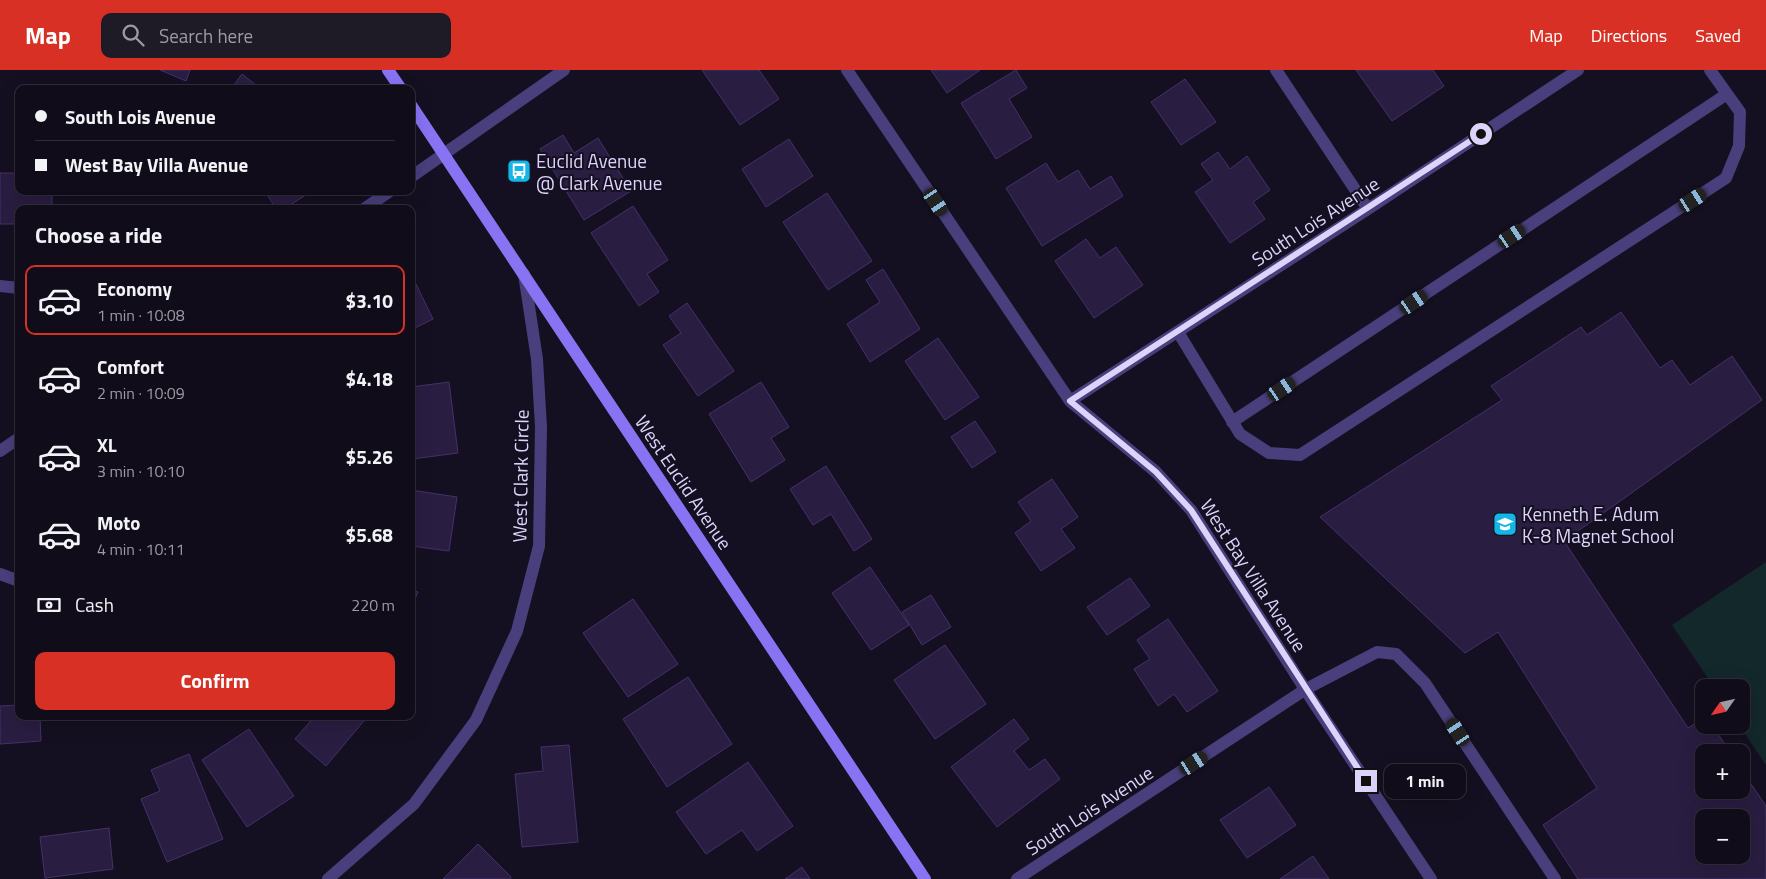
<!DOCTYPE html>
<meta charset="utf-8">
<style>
:root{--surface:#100c19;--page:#1e1a26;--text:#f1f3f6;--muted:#9c9ba2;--line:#302c38;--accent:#d93025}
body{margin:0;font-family:"Titillium Web",sans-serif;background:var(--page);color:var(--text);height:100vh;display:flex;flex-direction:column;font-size:19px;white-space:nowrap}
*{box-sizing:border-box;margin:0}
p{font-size:16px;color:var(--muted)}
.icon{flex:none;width:28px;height:28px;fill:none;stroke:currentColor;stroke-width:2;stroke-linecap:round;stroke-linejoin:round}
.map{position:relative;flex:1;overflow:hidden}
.drawer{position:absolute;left:15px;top:135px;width:400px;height:515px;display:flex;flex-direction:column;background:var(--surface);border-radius:10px;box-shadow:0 5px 20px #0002,0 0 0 1px var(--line)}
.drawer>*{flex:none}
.hud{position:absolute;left:15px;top:15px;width:400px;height:110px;border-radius:10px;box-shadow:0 5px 20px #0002,0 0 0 1px var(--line);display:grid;align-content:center;height:110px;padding:0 20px;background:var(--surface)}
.needle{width:32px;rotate:236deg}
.tools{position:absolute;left:1695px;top:609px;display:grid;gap:10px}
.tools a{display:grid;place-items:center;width:55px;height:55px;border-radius:10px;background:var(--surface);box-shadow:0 5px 20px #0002,0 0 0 1px var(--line);font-size:25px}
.end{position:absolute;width:22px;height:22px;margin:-11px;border:6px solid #ded4fb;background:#111;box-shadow:0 0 0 2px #111}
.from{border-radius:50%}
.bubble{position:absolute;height:35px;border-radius:10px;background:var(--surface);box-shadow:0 5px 20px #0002,0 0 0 1px var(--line);font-size:16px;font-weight:700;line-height:35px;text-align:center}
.car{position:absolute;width:15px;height:30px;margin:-15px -8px;border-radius:6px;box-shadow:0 0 4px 1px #0007;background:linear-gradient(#222 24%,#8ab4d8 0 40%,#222 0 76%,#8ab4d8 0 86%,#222 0)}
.hud b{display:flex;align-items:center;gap:18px;height:48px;font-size:19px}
.hud b+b{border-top:1px solid var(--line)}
.hud i{width:12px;height:12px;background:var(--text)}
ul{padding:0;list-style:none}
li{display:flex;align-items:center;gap:15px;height:70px;margin:0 10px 8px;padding:0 10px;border:2px solid transparent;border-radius:10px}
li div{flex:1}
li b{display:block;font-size:19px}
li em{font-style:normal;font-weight:700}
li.active{border-color:var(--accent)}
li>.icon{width:45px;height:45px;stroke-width:1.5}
h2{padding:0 20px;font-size:22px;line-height:60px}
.pay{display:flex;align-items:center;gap:12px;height:55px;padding:0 20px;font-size:19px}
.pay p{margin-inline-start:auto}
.button{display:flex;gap:10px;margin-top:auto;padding:10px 20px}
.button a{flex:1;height:58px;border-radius:10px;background:var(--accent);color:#fff;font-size:20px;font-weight:700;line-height:58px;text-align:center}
header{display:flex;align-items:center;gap:30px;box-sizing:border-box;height:70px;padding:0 25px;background:var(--accent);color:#fff}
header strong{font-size:24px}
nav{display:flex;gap:28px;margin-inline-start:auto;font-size:18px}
.search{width:350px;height:45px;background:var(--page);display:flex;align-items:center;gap:12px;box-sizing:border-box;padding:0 18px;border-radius:10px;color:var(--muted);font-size:19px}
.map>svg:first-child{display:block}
</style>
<header>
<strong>Map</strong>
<div class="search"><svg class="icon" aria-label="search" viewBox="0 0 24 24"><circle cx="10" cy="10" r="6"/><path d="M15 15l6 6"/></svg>Search here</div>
<nav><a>Map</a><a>Directions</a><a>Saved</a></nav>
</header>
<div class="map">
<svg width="1766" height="809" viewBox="0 0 1766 809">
<rect width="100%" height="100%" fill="#151021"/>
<path fill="#13282b" d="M1766,492v203l-27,-40h2v-37l-27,-1 -42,-62z"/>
<path fill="#291d41" stroke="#44316b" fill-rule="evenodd" d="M160,0h30l-4,11z
M702,0h57l20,29 -39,26z
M931,0h49l-33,23z
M1016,0l11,18 -18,11 23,38 -36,22 -35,-56z
M1356,0h77l11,16 -52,35z
M242,4l19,15h-30z
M1185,9l31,43 -35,23 -30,-43z
M563,65l11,18 24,-15 33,53 -47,29 -44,-71z
M789,69l24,37 -47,31 -24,-38z
M1218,82l12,17 17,-13 23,34 -17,12 12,17 -35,24 -35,-51 18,-12 -12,-16z
M1046,93l12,19 20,-12 12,19 21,-13 12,20 -81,50 -36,-58z
M0,103h19v18h33v18h-33v15h-19z
M265,121h47l-28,18h-8z
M827,123l45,68 -44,29 -45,-68z
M633,136l35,54 -21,14 12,18 -20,14 -48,-73z
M1086,169l14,19 16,-11 27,38 -49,33 -39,-57z
M883,199l37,60 -50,33 -23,-38 33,-22 -14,-22z
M412,206l21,43 -22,11v-53z
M687,233l47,68 -36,25 -35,-51 18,-12 -12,-17z
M1621,242l39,56 12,-8 18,25 42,-29 30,44 -198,141 124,187 16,-10v7h8l18,27h-26v38h37v-21l25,37v73h-188l-35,-54 54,-37 -99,-156 -33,21 -145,-136 182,-117 -11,-14 90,-59 6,8zM1704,748h37v37h-37z
M938,268l41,59 -34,23 -40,-59z
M449,312l9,71 -46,6 -1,-72z
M761,312l28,45 -18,11 14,22 -34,22 -42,-68z
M975,351l21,31 -24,16 -21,-31z
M826,396l46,73 -18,12 -23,-37 -18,11 -23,-36z
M1052,409l26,38 -17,12 14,19 -34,23 -26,-38 16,-12 -13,-19z
M411,420l46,7 -8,54 -38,-5z
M870,497l39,58 -38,25 -39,-57z
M1130,508l20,28 -43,29 -20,-28z
M411,520l7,2 -7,16z
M931,525l20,32 -29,18 -20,-33z
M633,529l45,65 -50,33 -45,-64z
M1168,549l50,72 -31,21 -13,-18 -16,12 -24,-37 16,-10 -13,-19z
M945,575l41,59 -51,35 -41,-59z
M688,607l44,67 -65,43 -44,-68z
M19,635v11h21l1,25 -41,3v-38z
M315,646h53l-42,50 -31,-27z
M1014,649l15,20 -15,12 15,19 16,-11 15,20 -63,48 -46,-60z
M249,659l45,67 -47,31 -45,-67z
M569,675l9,97 -56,5 -7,-73 28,-3 -2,-24z
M189,684l34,85 -56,23 -26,-63 19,-8 -9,-21z
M748,692l45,64 -36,25 -15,-21 -36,24 -30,-42z
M1269,717l27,38 -49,33 -27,-38z
M109,758l4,41 -68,9 -5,-41z
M478,774l33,33 -1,2h-67z
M1313,786l16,23h-49z
M802,797l8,12h-25z"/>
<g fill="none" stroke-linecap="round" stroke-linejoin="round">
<path stroke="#493f7c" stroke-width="12" d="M1178,262l62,102 29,19 31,2 426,-277 13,-32 1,-34 -30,-42
M1232,352l495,-328
M1306,619l71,-37 19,2 29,29 130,196"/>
<path stroke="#493f7c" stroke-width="12" d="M847,0l223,331 86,71 35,38 121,190 119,179
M1276,0l92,139
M411,107l153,-107
M364,139l26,-18
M0,216l19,2
M1070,331l298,-192 210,-139
M0,381l19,-13
M0,504l19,7
M328,809l86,-75 62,-84 41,-89 22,-85 2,-119 -4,-68 -13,-85
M1017,809l289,-190"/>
<path stroke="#8873f3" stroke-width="12" d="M388,0l13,19
M411,35l514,774"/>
</g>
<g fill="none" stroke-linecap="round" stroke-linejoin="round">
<path stroke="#ded4fb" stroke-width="6" d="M1366,711l-175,-271 -35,-38 -86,-71 411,-267"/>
</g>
<defs>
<g id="bus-square" transform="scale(1.25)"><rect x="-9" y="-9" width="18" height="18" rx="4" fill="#14b5e7" stroke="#151021"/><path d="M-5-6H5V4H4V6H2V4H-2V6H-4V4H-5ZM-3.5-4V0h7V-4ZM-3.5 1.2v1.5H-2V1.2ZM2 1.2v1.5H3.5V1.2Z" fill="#fff"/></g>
<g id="school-square" transform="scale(1.25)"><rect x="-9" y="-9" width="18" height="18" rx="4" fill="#14b5e7" stroke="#151021"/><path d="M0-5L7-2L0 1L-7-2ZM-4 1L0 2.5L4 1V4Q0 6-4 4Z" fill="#fff"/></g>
</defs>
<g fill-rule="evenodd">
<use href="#bus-square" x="519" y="101"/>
<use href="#school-square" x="1505" y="454"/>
</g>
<g text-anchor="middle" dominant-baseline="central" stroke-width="4" stroke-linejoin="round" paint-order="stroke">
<g font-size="19" fill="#ded4fb" stroke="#151021" text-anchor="start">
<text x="536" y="90">Euclid Avenue<tspan x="536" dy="22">@ Clark Avenue</tspan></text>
<text x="1522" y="443">Kenneth E. Adum<tspan x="1522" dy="22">K-8 Magnet School</tspan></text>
</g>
<g font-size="19" fill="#ded4fb" stroke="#151021">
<text transform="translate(1315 151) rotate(-33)">South Lois Avenue</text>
<text transform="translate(520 406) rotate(-89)">West Clark Circle</text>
<text transform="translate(684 412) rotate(56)">West Euclid Avenue</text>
<text transform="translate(1254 505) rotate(57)">West Bay Villa Avenue</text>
<text transform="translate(1089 740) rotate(-33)">South Lois Avenue</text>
</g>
</g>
</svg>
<div class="tools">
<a><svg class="needle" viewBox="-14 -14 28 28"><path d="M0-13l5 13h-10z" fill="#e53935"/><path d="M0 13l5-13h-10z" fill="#9c9ba2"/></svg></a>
<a>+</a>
<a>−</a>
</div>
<i class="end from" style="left:1481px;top:64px"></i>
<i class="end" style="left:1366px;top:711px"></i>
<div class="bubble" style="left:1384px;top:694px;width:82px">1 min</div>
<i class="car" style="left:1693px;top:130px;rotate:57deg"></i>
<i class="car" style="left:936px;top:132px;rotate:146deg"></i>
<i class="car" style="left:1512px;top:166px;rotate:56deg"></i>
<i class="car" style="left:1414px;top:232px;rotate:56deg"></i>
<i class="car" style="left:1282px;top:319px;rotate:56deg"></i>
<i class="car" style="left:1458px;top:662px;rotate:327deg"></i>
<i class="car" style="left:1194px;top:693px;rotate:57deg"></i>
<div class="hud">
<b><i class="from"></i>South Lois Avenue</b>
<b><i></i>West Bay Villa Avenue</b>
</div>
<section class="drawer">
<h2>Choose a ride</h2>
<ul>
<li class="active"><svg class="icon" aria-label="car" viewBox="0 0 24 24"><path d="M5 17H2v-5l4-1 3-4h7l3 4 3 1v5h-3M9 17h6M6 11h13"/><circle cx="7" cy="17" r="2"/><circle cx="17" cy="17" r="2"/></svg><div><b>Economy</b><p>1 min · 10:08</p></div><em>$3.10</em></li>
<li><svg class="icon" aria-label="car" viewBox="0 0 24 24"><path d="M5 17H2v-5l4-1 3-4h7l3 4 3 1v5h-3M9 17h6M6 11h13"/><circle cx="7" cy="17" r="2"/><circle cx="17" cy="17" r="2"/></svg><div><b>Comfort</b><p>2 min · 10:09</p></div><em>$4.18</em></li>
<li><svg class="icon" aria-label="car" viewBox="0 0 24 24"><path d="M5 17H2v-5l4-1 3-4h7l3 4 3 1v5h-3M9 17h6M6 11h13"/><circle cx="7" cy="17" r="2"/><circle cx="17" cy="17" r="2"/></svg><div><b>XL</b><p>3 min · 10:10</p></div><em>$5.26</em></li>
<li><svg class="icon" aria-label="car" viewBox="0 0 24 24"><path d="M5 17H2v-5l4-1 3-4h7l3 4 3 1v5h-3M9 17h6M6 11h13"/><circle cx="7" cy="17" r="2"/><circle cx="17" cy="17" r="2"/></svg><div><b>Moto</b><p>4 min · 10:11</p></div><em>$5.68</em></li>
</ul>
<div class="pay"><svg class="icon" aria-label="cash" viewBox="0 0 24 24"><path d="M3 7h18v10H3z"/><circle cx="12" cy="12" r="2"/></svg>Cash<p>220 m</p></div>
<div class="button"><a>Confirm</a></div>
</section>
</div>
